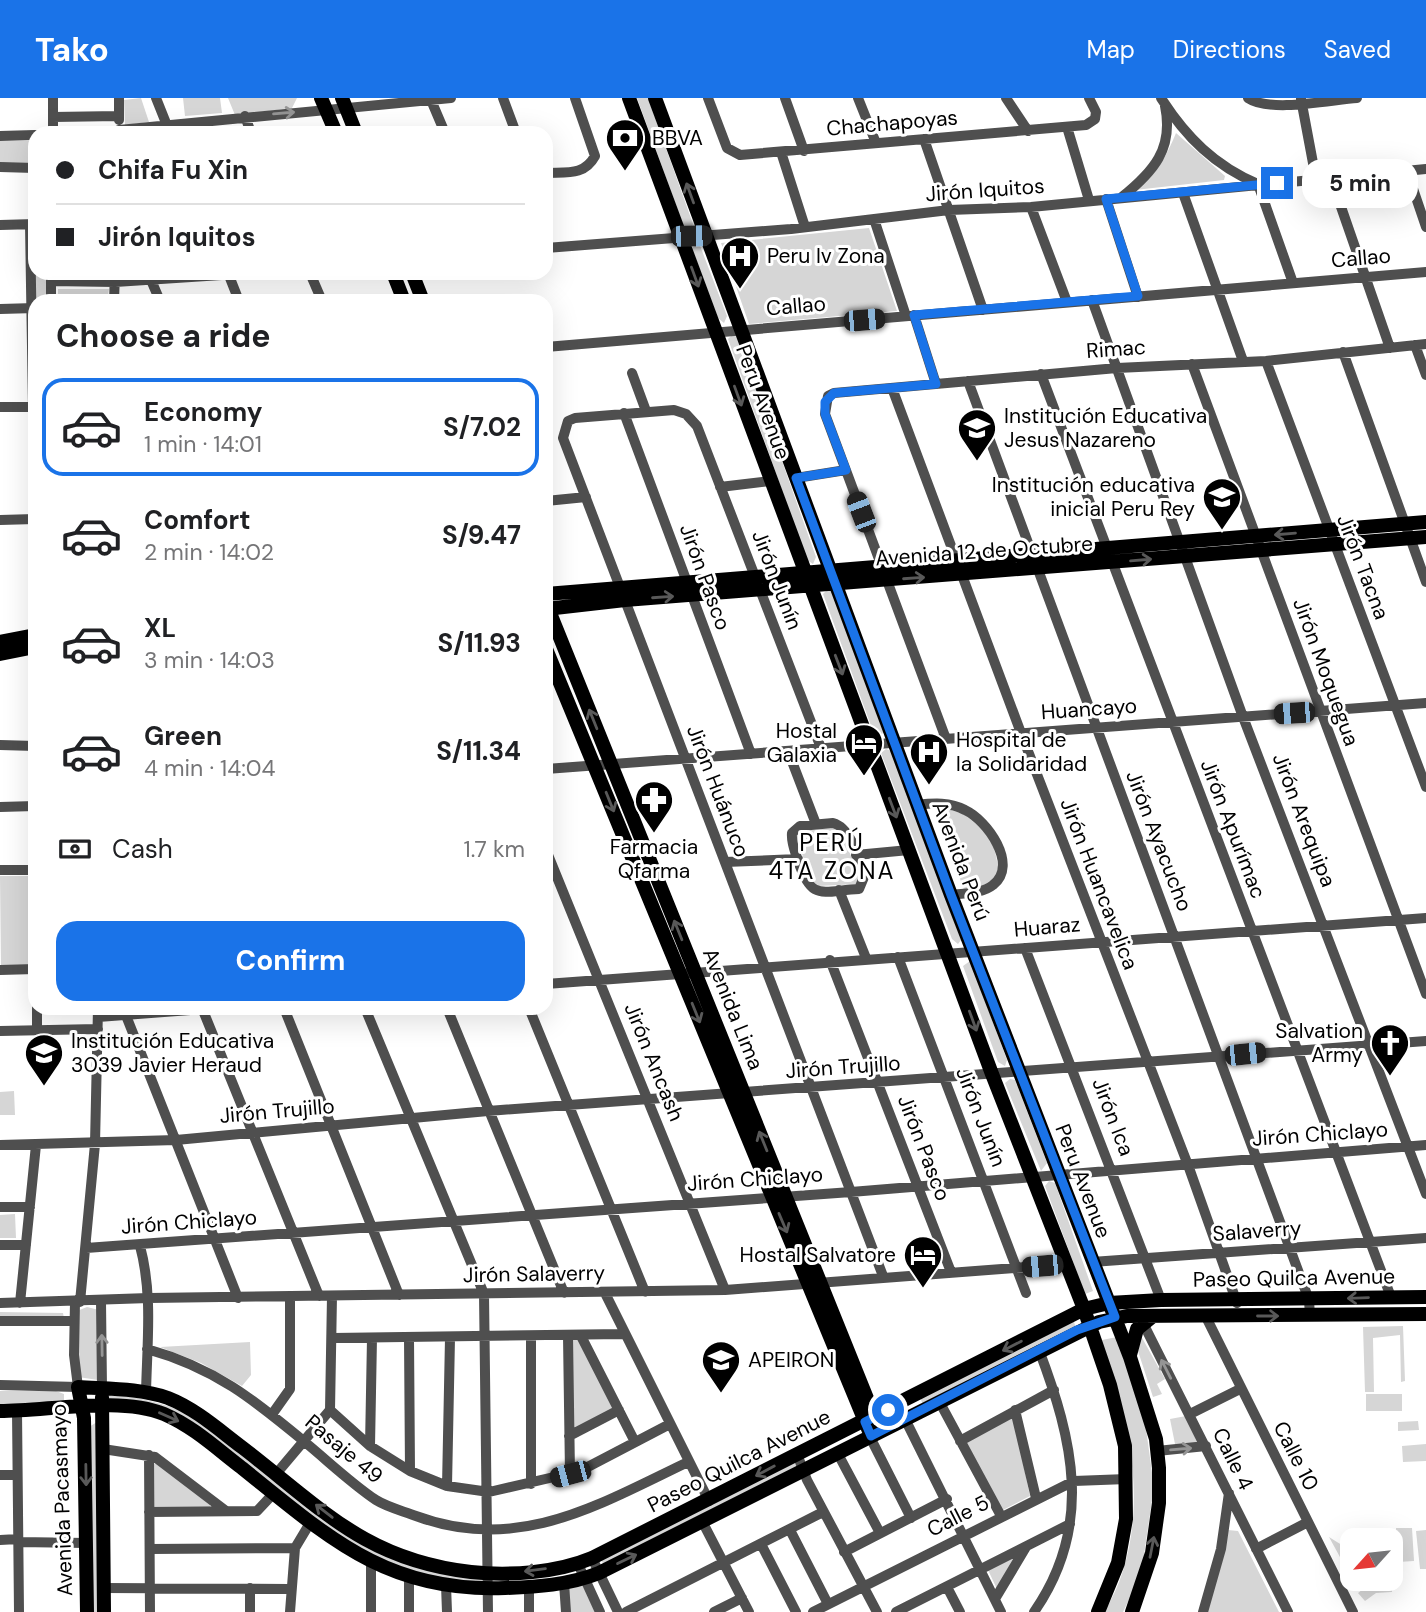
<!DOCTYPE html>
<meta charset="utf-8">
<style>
:root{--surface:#fff;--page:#f2f2f2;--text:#202124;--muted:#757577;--line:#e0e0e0;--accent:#1a73e8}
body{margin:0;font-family:"DM Sans",sans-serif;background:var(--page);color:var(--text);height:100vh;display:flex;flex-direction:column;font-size:26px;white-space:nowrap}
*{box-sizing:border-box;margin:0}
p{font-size:23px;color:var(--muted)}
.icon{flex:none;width:38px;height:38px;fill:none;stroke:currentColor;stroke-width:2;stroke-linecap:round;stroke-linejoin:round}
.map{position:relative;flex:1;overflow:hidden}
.details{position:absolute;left:28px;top:196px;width:525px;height:721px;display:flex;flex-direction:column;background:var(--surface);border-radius:21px;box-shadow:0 7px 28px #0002}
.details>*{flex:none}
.guide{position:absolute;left:28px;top:28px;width:525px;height:154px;border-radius:21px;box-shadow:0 7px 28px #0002;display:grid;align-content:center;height:154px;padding:0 28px;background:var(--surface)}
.needle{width:46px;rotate:243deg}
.fabs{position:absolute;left:1340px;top:1430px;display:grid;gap:14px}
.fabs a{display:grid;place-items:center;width:63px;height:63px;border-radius:14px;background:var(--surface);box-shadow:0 7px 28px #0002;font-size:35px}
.end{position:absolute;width:32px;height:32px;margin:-16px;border:9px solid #1a73e8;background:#fff;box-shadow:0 0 0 4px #fff}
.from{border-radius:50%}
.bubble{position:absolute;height:49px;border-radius:21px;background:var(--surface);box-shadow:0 7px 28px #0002;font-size:23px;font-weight:700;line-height:49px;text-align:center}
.car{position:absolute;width:21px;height:42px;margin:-21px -10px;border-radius:9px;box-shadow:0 0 5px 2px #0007;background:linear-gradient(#222 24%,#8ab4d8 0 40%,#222 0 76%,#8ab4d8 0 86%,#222 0)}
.guide b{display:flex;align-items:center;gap:24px;height:66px;font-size:26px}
.guide b+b{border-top:2px solid var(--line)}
.guide i{width:18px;height:18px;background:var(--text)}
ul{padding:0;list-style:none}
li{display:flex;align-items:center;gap:21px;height:98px;margin:0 14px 10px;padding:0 14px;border:4px solid transparent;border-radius:21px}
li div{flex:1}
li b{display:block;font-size:26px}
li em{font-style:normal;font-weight:700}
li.on{border-color:var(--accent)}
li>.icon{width:63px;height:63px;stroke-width:1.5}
h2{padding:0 28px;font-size:32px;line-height:84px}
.pay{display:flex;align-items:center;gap:18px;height:77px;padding:0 28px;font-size:26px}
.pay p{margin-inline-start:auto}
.button{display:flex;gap:14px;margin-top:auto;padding:14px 28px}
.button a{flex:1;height:80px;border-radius:21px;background:var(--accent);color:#fff;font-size:28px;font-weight:700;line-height:80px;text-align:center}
header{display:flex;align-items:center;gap:42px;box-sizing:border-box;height:98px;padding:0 35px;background:var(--accent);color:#fff}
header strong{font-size:33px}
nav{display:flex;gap:38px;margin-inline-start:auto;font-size:24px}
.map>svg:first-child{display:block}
</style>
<header>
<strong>Tako</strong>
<nav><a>Map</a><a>Directions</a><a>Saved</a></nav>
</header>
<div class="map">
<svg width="1426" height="1514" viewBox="0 0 1426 1514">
<rect width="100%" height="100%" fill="#fff"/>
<path fill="#d6d6d6" d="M141,0l8,24 -24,3 -1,-25z
M183,0h37l2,15 -37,3z
M228,0h69l-5,10 -57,7z
M637,0h11l45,126 -3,7 -6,-4z
M1176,35l49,43 -1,4 -89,10c22,-16 31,-33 41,-57z
M0,43h35v23h-35z
M869,130l28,83 -148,13 -28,-81z
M699,145l28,73 -3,7 -6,-5 -26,-70z
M35,175h13v28h-13z
M58,191h51l-2,12h-49z
M732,237l6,2 78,220 -3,7 -6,-4 -79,-221z
M827,492l6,2 50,140 -3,7 -6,-5 -51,-140z
M886,651l5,2 70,189 -3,4 -6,-5 -71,-186z
M934,708c46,10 58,18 65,66 -9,14 -19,16 -35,18z
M835,730l6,2 19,50 -1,4 -41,2 -6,-3 -16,-47 2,-5z
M0,778h35v92h-34z
M970,863l37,99 -2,6 -7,-4 -35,-96z
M1010,981l5,1 32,83 -6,8 -36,-88z
M14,993l1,24h-15v-23z
M1049,1083l6,2 38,108 -8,3 -40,-108z
M15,1116l1,24h-16v-23z
M87,1209l12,3 -1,70 -20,-3 -1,-66z
M0,1214l63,1 1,5h-64z
M1073,1221l3,9 -153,77 -3,-8z
M1403,1228l2,55 -4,1 -1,-47 -27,3 1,54h-9l-2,-65z
M1141,1238l24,43 -8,5 5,10 -9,3 -15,-46z
M1117,1239l26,70 11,80 -13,88 -18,37h-19c26,-40 34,-98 28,-146 -5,-38 -24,-87 -35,-125z
M578,1240l36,72 -43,21v-92z
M250,1244l1,33 -9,11 -41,-23 -41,-16z
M0,1293h56l8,3v7l-64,4z
M107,1295c35,5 63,11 95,27l162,126 26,12 91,20 2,4 -42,-1 -77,-25 -162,-125 -93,-28z
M1366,1296h36v17h-36z
M1186,1318l14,31 -24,2 -6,-30z
M1010,1319l4,4 16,75 -29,15 -38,-70z
M1418,1323l1,9 -21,1v-9z
M97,1324l1,190h-8l-1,-185z
M1426,1346v17l-23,1 -1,-16z
M796,1361l3,11 -195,95 -4,-7z
M157,1365l53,40v6h-57v-45z
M1396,1430h16l2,33 -16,1z
M1228,1432l10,1 41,81h-72z
M1426,1432v39h-6l-4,-38z
M1329,1439l24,15v26l19,1 -14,11z
M1016,1457l-19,34 -9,-19z
M1393,1480l-1,14 -16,1 -11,8 -7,-8 18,-14z
M582,1486l13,28h-28l-2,-25z"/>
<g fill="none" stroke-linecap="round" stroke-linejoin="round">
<path stroke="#4f4f4f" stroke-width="10" d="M119,0v22
M156,0l14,35
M503,0l13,35
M708,0l19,50 13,7 346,-30 9,-6 1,-7 -7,-14
M785,0l19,53
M858,0l18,45
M1006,0l22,33
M1161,0c25,39 54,68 97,86l35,99
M1248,0c22,15 82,2 109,0
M1301,1l15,80
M431,2l14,33
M245,18l6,17
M53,19l66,-1
M1067,29l22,73
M119,32l332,-32
M53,35v-35
M0,38l35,-1
M924,41l59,171
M781,54l24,75
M0,69l35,1
M1407,73l19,56
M546,75c21,-1 38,3 49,-17l-20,-58
M1331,80l59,170
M1183,95l60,168
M1122,99c31,-25 52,-48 43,-91
M1106,101l32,98
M1031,109l36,95
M874,121l32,97
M30,126l3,183
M0,127l35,-1
M546,150l245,-19 158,-19 82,-3 395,-38
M148,175l12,28
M228,175l11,28
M310,175l12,28
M51,183l64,1 137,-9
M1092,202l151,417 183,477
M51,203v-28
M114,203l1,-28
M0,211l35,-1
M914,217l22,69
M1415,247l11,30
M546,249l880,-75
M1343,254l83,230
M1266,263l160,426
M1192,266l234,630
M632,275l14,38
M1041,276l350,923
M968,283l341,919 1,16
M892,290l129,345 167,432 49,138
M0,309h35
M624,315l127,341
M796,380l50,-8
M720,389l50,-6
M546,403l40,-4
M0,422l35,-1
M946,641l-121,-325 3,-18 6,-3 283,-25 149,-7 160,-17
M0,647l35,1
M821,650l-124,-322 -11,-12 -12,-4 -99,8 -7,3 -5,17 320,838
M788,653l28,73
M546,671l880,-66
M917,707c17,-2 33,-3 48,5 22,10 54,55 28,75 -11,9 -29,8 -42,10
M0,709l35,-1
M833,725c19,5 26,38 31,54l-5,12c-38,2 -47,13 -61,-28 -3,-10 -7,-18 -6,-28l8,-7z
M546,752l179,440
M856,757l53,-5
M725,764l73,-3
M0,772h35
M839,792l27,68
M1025,850l136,352
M898,859l128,336
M830,862l121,312
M0,872l35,-1
M546,886l880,-66
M123,910l115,290
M202,910l117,288
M284,910l115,287
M365,910l119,286 4,318
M447,910l117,285
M529,910l116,284
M98,919l119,-9
M37,932v-22
M0,933l98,-2
M0,1047l176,-5 312,-29 938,-70
M0,1109h30
M0,1147h26
M140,1148c13,48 7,98 6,147
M86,1150l765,-56 575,-47
M1092,1164l334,-24
M605,1195l104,208
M101,1203l1,88
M80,1204l15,-158 3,-136
M0,1205l149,-5 576,-8 342,-26
M20,1205l16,-158
M1206,1219l147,295
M0,1223h74
M1143,1225l145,289
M568,1238l2,138
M581,1238l54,106
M333,1240l290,-4
M409,1240l1,133
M147,1251c68,19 106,50 159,94 23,19 46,41 70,57 11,7 27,11 40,16 102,38 182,-11 272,-54
M0,1287l78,2 -4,-32 1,-53
M939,1303l62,115
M330,1312l40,36 40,25 37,15 42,6 91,-21 88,-46
M1015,1312l21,88
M17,1313l2,201
M273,1315l17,-24v-92
M1190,1316l50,-25
M905,1321l96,193
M569,1338l50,-26
M872,1343l39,77
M960,1343l94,-51
M370,1348l2,-108
M103,1351l52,8 71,54
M1157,1353l49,-5
M797,1356l10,26 70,132
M838,1356l42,79
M149,1357l1,157
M276,1376l54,-64 2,-114
M0,1377h17
M531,1386v-147
M447,1388l3,-148
M149,1414l108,-1 16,-17
M703,1425l46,89
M790,1432l38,74
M0,1442l18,-1
M18,1444l69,1
M761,1446l35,68
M150,1451l145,-1
M1256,1451l52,-27
M844,1454l103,-53
M592,1460l26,54
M371,1465v49
M578,1466l22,48
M409,1479v35
M564,1485l2,29
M446,1487l1,27
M529,1489v25
M947,1489l13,25
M103,1490l186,1
M995,1501l31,-52
M250,1514v-24
M290,1514l5,-64 15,-25
M626,1514l197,-100
M714,1514l28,-14
M813,1514l261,-131 53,-2
M896,1514l174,-88
M1034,1514c60,-86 39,-172 5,-262
M1203,1514l18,-63 8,-56"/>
<path stroke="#000" stroke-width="14" d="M321,0l15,35
M342,0l14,35
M629,0l363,976 92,235 26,76 15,61 1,73 -8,44 -20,49
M655,0l296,797 179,462 26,82 3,29v35l-7,50 -20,59
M393,175l11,28
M412,175l11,28
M546,496l880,-72
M546,505l331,820
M546,511l79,-9 801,-63
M0,544l35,-7
M546,551l323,782
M0,556l35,-7
M1130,1257l7,-26 16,-13
M102,1299l2,215
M0,1313c48,0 120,-15 164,3 30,13 53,35 78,54 86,69 145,125 263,120 31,-1 64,-3 94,-15l500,-251 28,-6 299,-2
M87,1514l-3,-194 -6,-31c29,2 62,1 90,11 28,11 51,32 75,50 79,61 123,112 228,124 38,4 85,1 121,-14l492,-249 25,-6 52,-3 265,-3"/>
</g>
<defs><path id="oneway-shaft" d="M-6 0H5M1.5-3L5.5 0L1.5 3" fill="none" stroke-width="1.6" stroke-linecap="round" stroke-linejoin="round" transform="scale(1.75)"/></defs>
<g stroke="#959595">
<use href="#oneway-shaft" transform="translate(284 15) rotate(-5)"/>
<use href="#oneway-shaft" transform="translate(102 1247) rotate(-91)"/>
<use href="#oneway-shaft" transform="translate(1166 1271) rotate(-117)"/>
<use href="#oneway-shaft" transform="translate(1181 1351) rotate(-5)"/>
</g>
<g stroke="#595959">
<use href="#oneway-shaft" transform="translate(690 95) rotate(-110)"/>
<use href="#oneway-shaft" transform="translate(695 179) rotate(70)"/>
<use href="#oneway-shaft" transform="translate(738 298) rotate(70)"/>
<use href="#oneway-shaft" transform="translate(1285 436) rotate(175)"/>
<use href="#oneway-shaft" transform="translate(1141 462) rotate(-5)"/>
<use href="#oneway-shaft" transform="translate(914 480) rotate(-4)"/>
<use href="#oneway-shaft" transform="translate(663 499) rotate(-4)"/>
<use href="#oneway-shaft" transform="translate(839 567) rotate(69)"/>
<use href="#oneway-shaft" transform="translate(593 621) rotate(-112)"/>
<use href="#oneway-shaft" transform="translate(610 704) rotate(68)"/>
<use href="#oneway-shaft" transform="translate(893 710) rotate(69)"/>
<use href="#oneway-shaft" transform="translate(678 832) rotate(-112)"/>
<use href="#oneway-shaft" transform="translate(696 915) rotate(68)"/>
<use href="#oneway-shaft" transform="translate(973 923) rotate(70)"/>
<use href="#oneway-shaft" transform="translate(763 1043) rotate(-112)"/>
<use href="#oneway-shaft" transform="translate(783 1125) rotate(67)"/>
<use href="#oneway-shaft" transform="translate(1358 1200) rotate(178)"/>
<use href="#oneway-shaft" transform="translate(1268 1218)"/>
<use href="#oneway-shaft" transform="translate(1012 1248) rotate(153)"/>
<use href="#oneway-shaft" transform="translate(169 1319) rotate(24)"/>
<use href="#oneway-shaft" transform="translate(765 1373) rotate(152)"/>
<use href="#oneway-shaft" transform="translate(86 1377) rotate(89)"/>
<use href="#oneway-shaft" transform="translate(324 1413) rotate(-142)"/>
<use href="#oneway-shaft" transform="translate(1152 1449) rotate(-79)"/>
<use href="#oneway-shaft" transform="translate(627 1461) rotate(-26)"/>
<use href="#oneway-shaft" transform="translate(535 1472) rotate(173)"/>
</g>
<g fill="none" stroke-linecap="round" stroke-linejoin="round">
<path stroke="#1a73e8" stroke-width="9" d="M888,1312l-23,12 6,14 206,-106 38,-13 -164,-422 -155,-417 50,-8 -21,-56v-12l9,-9 102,-9 -22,-69 224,-19 -32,-97 171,-16"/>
</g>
<defs>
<g id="bank-pin" transform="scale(2.0125)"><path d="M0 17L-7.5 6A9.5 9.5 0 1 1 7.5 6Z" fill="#000" stroke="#fff"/><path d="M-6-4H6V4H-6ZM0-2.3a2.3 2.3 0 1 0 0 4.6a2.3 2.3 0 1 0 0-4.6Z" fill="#fff"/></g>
<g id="hospital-pin" transform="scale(2.0125)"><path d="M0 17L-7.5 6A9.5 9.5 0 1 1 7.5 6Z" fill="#000" stroke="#fff"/><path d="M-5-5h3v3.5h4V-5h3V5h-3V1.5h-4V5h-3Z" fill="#fff"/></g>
<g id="school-pin" transform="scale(2.0125)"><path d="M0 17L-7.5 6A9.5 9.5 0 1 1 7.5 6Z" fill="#000" stroke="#fff"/><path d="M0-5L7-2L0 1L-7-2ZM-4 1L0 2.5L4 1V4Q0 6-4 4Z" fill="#fff"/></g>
<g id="hotel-pin" transform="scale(2.0125)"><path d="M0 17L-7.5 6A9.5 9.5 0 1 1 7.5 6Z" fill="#000" stroke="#fff"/><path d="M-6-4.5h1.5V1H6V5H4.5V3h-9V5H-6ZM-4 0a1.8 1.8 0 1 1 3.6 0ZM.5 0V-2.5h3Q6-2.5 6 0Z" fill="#fff"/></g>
<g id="pharmacy-pin" transform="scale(2.0125)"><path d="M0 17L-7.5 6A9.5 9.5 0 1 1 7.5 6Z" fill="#000" stroke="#fff"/><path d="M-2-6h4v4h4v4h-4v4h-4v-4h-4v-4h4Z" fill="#fff"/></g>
<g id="church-pin" transform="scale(2.0125)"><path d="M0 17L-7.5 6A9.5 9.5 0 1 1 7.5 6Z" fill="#000" stroke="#fff"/><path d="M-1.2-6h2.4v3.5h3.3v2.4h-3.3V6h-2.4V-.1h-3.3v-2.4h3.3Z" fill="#fff"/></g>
<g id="university-pin" transform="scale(2.0125)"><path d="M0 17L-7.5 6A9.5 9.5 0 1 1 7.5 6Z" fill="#000" stroke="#fff"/><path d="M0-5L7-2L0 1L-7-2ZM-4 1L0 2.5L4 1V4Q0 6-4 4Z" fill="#fff"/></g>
</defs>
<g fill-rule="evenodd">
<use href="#bank-pin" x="625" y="40"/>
<use href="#hospital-pin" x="740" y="158"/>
<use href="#school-pin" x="977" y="330"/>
<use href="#school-pin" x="1222" y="399"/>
<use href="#hotel-pin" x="864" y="645"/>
<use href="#hospital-pin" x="929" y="654"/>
<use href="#pharmacy-pin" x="654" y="702"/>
<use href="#church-pin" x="1390" y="945"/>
<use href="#school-pin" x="44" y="955"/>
<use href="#hotel-pin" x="923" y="1157"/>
<use href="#university-pin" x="721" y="1262"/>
</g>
<g text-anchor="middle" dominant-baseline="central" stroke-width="6" stroke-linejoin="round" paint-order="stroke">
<g font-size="21" fill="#000" stroke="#fff">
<text transform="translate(892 25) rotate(-5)">Chachapoyas</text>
<text transform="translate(985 92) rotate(-4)">Jirón Iquitos</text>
<text transform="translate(1361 160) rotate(-5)">Callao</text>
<text transform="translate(796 208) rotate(-5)">Callao</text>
<text transform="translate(1116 251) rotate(-4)">Rimac</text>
<text transform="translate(763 304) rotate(70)">Peru Avenue</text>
<text transform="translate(984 453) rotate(-4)">Avenida 12 de Octubre</text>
<text transform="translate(1363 469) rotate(69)">Jirón Tacna</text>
<text transform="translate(705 479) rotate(70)">Jirón Pasco</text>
<text transform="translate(777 482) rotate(69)">Jirón Junín</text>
<text transform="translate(1326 574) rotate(70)">Jirón Moquegua</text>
<text transform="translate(1089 611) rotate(-4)">Huancayo</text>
<text transform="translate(718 693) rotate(69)">Jirón Huánuco</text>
<text transform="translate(1304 722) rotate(69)">Jirón Arequipa</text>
<text transform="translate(1233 731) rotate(69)">Jirón Apurímac</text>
<text transform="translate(1159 743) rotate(69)">Jirón Ayacucho</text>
<text transform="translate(961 763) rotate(69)">Avenida Perú</text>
<text transform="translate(1099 786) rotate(69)">Jirón Huancavelica</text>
<text transform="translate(1047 829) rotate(-5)">Huaraz</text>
<text transform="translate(733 911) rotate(68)">Avenida Lima</text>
<text transform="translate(654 964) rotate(68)">Jirón Ancash</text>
<text transform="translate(843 969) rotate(-4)">Jirón Trujillo</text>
<text transform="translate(277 1013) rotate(-5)">Jirón Trujillo</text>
<text transform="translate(981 1019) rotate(69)">Jirón Junín</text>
<text transform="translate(1113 1019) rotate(69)">Jirón Ica</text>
<text transform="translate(1320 1036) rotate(-4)">Jirón Chiclayo</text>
<text transform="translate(924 1050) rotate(69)">Jirón Pasco</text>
<text transform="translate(755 1081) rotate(-4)">Jirón Chiclayo</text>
<text transform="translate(1083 1083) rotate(69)">Peru Avenue</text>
<text transform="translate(189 1124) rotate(-4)">Jirón Chiclayo</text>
<text transform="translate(1257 1133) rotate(-4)">Salaverry</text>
<text transform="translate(534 1176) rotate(-1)">Jirón Salaverry</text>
<text transform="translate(1294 1180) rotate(-1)">Paseo Quilca Avenue</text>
<text transform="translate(344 1351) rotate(40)">Pasaje 49</text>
<text transform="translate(1296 1358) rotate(63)">Calle 10</text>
<text transform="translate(1233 1361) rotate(64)">Calle 4</text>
<text transform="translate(739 1363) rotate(-27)">Paseo Quilca Avenue</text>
<text transform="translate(62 1402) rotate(-92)">Avenida Pacasmayo</text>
<text transform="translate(958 1418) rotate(-27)">Calle 5</text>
</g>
<g font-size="21" fill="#000" stroke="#fff" text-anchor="start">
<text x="652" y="40">BBVA</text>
<text x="767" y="158">Peru Iv Zona</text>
<text x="1004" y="318">Institución Educativa<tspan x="1004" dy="24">Jesus Nazareno</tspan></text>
<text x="1195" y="387" text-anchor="end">Institución educativa<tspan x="1195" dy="24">inicial Peru Rey</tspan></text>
<text x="837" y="633" text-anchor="end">Hostal<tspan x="837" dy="24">Galaxia</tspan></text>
<text x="956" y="642">Hospital de<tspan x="956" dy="24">la Solidaridad</tspan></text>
<text x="654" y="749" text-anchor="middle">Farmacia<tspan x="654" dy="24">Qfarma</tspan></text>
<text x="1363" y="933" text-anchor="end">Salvation<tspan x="1363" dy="24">Army</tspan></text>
<text x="71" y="943">Institución Educativa<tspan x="71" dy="24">3039 Javier Heraud</tspan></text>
<text x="896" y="1157" text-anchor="end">Hostal Salvatore</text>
<text x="748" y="1262">APEIRON</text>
</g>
<g font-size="24" letter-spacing="2" fill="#000" stroke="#fff">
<text x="832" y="744">PERÚ<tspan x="832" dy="28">4TA ZONA</tspan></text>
</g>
</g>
</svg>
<div class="fabs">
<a><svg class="needle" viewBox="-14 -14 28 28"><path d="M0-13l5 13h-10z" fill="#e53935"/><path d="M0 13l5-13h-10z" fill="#757577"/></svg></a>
</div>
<i class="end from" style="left:888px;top:1312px"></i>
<i class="end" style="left:1277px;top:85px"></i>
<div class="bubble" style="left:1302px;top:61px;width:116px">5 min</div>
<i class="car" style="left:691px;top:138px;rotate:89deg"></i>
<i class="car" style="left:864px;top:222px;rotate:85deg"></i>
<i class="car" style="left:861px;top:414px;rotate:339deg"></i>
<i class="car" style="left:1294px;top:615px;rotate:266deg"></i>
<i class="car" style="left:1245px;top:956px;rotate:84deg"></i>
<i class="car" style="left:1042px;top:1168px;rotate:265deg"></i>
<i class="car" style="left:570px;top:1376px;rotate:255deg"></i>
<div class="guide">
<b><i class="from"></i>Chifa Fu Xin</b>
<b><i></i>Jirón Iquitos</b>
</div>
<section class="details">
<h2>Choose a ride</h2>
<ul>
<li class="on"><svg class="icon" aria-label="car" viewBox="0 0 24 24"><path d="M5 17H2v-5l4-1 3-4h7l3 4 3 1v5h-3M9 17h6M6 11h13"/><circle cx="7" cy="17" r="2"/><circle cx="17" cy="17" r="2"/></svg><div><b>Economy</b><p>1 min · 14:01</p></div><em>S/7.02</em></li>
<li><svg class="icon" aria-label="car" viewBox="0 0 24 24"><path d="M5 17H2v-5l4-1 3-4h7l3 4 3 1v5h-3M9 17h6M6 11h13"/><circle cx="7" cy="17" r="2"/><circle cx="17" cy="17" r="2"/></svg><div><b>Comfort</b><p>2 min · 14:02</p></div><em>S/9.47</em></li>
<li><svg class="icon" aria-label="car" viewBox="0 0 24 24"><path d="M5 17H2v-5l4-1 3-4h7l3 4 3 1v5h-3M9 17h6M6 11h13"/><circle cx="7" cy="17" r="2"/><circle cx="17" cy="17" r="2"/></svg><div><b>XL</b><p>3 min · 14:03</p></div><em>S/11.93</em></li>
<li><svg class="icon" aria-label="car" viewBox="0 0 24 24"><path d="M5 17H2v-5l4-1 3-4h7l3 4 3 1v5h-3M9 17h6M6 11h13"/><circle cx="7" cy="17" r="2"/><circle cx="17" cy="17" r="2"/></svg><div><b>Green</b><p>4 min · 14:04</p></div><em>S/11.34</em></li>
</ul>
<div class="pay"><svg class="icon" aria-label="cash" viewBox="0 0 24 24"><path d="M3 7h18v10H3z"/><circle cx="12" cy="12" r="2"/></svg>Cash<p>1.7 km</p></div>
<div class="button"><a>Confirm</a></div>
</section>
</div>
